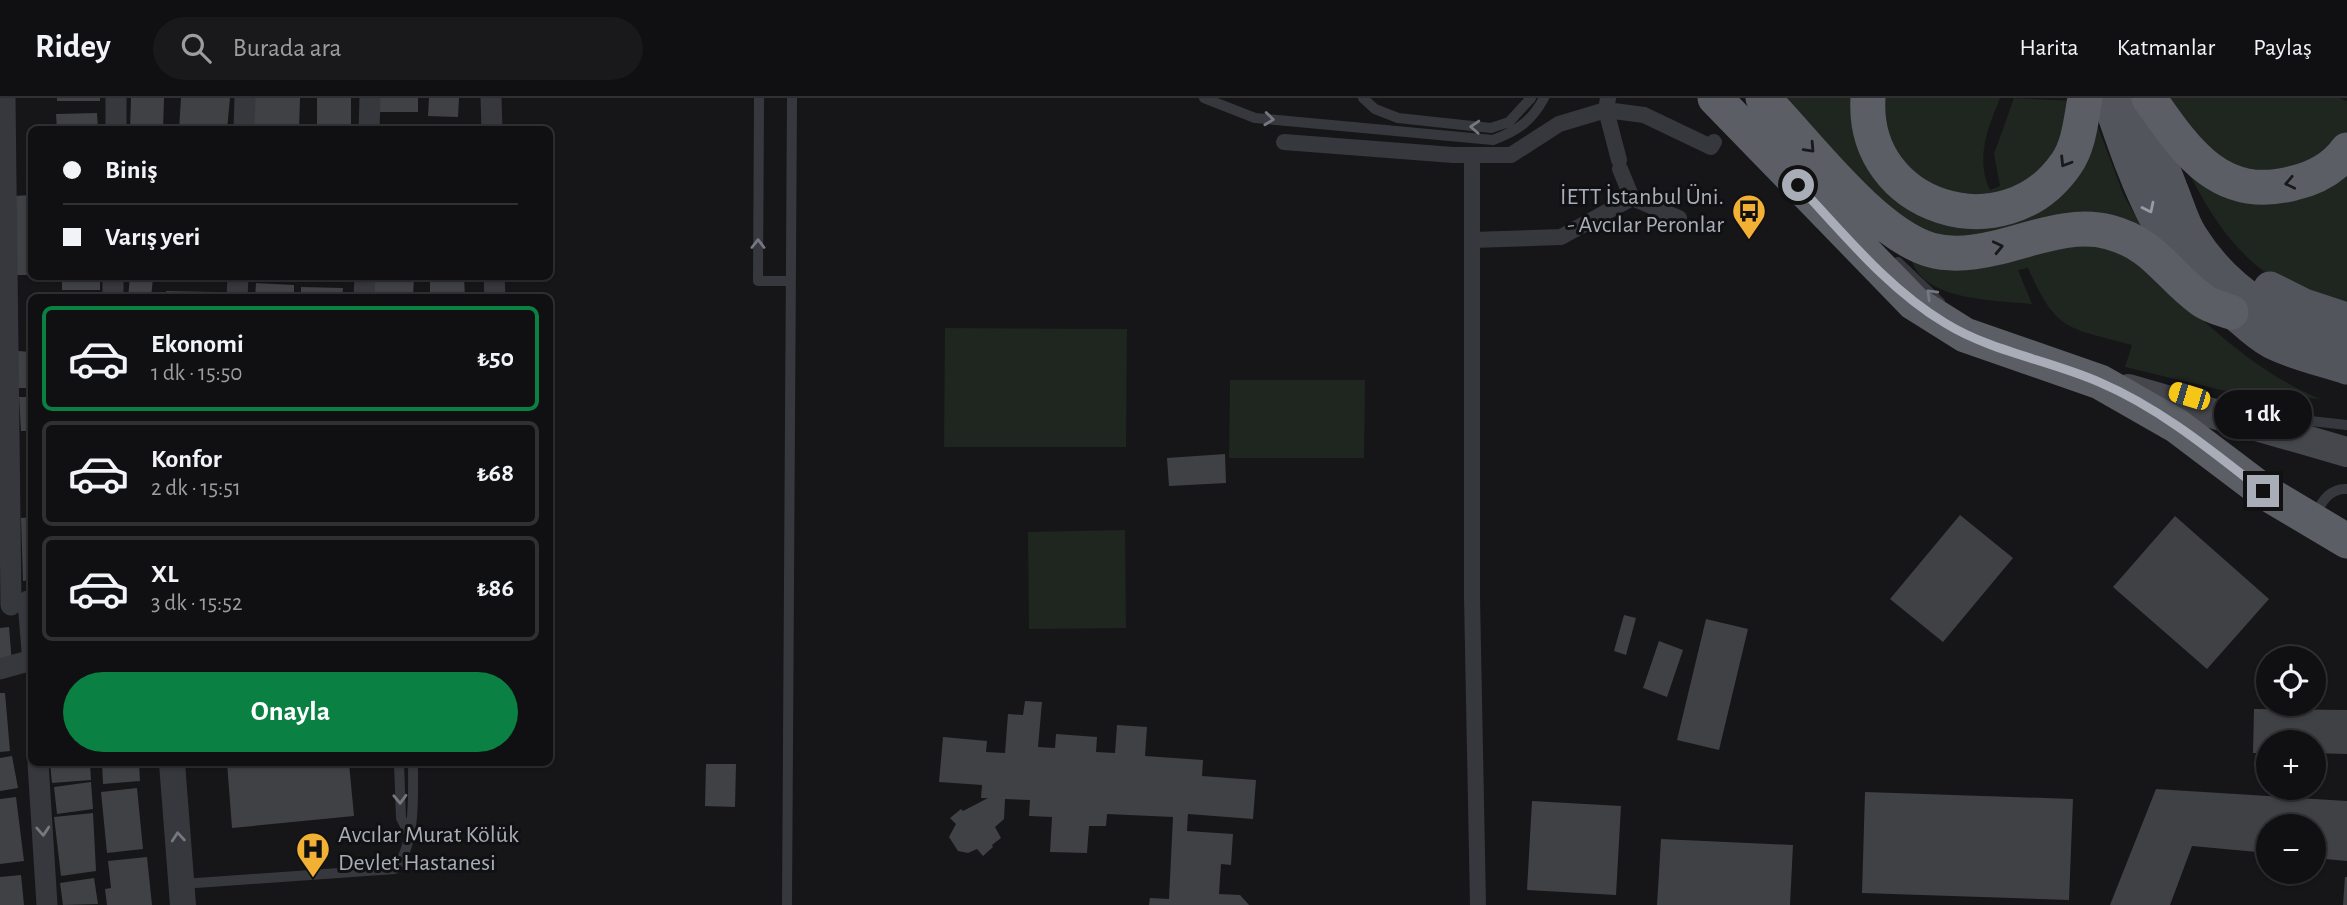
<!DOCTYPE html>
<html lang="tr">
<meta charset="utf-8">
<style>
:root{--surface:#101012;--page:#19191b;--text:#f1f3f6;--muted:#9c9d9f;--line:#303032;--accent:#0b8043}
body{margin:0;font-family:"Alegreya Sans",sans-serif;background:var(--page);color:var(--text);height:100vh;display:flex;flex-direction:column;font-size:26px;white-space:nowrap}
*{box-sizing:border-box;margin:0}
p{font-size:23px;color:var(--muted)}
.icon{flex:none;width:38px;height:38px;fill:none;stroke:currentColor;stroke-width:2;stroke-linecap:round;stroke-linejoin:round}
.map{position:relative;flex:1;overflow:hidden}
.side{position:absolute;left:28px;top:196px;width:525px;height:472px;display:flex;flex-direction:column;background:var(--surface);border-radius:10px;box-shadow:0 2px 5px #0004,0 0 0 2px var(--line)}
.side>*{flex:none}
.banner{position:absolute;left:28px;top:28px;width:525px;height:154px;border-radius:10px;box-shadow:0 2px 5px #0004,0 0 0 2px var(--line);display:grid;align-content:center;height:154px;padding:0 35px;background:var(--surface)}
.fabs{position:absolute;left:2256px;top:548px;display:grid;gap:14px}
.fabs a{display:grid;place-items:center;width:70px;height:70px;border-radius:50%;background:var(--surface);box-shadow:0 2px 5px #0004,0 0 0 2px var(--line);font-size:35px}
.end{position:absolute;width:32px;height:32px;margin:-16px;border:9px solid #a8adb8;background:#111;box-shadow:0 0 0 4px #111}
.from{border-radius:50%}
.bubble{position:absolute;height:49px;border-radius:24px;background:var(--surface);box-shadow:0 2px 5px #0004,0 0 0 2px var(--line);font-size:23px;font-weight:700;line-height:49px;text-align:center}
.car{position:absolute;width:21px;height:42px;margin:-21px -10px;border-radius:9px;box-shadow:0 0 5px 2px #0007;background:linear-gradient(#f5c518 24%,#345 0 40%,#f5c518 0 76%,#345 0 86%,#f5c518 0)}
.banner b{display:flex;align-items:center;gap:24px;height:66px;font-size:26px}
.banner b+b{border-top:2px solid var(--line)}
.banner i{width:18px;height:18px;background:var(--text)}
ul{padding:12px 0 0;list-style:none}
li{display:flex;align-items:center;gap:21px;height:105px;margin:0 14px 10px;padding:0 21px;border:4px solid var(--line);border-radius:10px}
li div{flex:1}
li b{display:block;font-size:26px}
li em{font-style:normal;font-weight:700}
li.selected{border-color:var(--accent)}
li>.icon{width:63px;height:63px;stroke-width:1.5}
.action{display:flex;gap:14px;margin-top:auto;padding:14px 35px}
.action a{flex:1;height:80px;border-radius:42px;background:var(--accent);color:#fff;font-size:28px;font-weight:700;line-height:80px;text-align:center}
header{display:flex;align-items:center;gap:42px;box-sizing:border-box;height:98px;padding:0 35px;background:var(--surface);border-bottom:2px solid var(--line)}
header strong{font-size:33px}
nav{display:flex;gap:38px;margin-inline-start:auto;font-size:24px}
.search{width:490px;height:63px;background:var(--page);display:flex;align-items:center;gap:18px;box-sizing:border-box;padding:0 24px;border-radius:38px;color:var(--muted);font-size:26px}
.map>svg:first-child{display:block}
</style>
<header>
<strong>Ridey</strong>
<div class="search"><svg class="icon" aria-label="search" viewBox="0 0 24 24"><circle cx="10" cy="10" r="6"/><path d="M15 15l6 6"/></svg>Burada ara</div>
<nav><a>Harita</a><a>Katmanlar</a><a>Paylaş</a></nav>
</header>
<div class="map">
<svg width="2347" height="807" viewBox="0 0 2347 807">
<rect width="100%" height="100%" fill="#161618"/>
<path fill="#1e261f" d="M1779,0h74l14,55 124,69 104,-103 29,77 22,38 -121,-3 -87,9 -45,-23z
M1882,0h118c-12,30 -25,60 -10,92l10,-4 -6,-32 20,-56 59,3 -17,53 -39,37 -58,7 -44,-19 -30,-40z
M2170,0h169l8,3v35l-54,39 -57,-3 -30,-23z
M2185,67l15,11 147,-4v138c-24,-10 -53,-19 -75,-33 -41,-27 -66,-69 -87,-112z
M2052,144l68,1c64,57 119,122 200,156l-99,-9 -96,-23 7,-22c-65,-18 -75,-12 -104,-77l-10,2 14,34c-36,-4 -114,-2 -122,-50z
M945,230l182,1 -1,118h-182z
M1230,282h135l-1,78h-135z
M1125,432l1,98 -97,1 -1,-97z"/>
<path fill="#404145" d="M57,0h43v3h-43z
M131,0h33l-1,32h-33z
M181,0h49l-3,32h-48z
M250,0h50l-1,32h-49z
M317,0h34v32h-34z
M377,0h41v14h-41z
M429,0h30l-1,19 -30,-1z
M97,15l1,17h-41l-1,-16z
M32,97v80h-17l-1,-79z
M62,178h38v14h-38z
M130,178l23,2 -2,20h-23z
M301,178h40l-1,6 -39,-1z
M373,178h41l-1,22h-41z
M430,178h34l1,22h-35z
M256,185l38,2v13h-39z
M301,189l42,1 -1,10h-41z
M166,193l49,1v6h-49z
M18,253l14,1v36h-15z
M19,299h13v34h-11z
M1225,356l1,29 -57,3 -2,-28z
M1960,417l53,43 -70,84 -53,-43z
M2175,418l94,83 -62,70 -94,-82z
M32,419v63l-9,1 -2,-63z
M1624,517l12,3 -10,37 -12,-4z
M1706,521l42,10 -29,121 -42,-10z
M9,529l3,36 -12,1v-36z
M1659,543l24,9 -16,47 -24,-9z
M0,595h5l5,58 -10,1z
M1025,603l17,1 -4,45 17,1 1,-14 41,3 -1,15 19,1 2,-28 30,2 -2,29 58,4 -1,16 54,4 -3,39 -65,-5 -1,17 46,3 -2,31 -10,-1 -2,30 21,1 9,10h-100l1,-7 19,1 4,-82 -66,-3 -1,12h-17l-2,27 -37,-1 2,-35 -23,-1 1,-16 -25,-1 -1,20 -9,8 6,11 -9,7 1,2 -10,9 -6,-7 -9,4 -10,-2 -9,-14 7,-13 -6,-6 11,-9 2,2 25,-13h-7l1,-13 -43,-3 4,-45 44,4 -1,11 19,1 3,-39 15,1z
M2254,611l93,1v44l-33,-1v-11h-46v11h-15z
M12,658l6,32 -18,3v-33z
M50,665h40l1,17 -39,3z
M102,665h37l1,18 -37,3z
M227,665h122l5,53 -122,12z
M706,666h30l-1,43 -30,-1z
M91,684l2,27 -36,5 -3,-27z
M137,690l6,61 -36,4 -6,-61z
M2156,691l191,12v60l-33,-3v-32h-46v27l-76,-7 -22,59h-60z
M1865,694l208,7 -4,101 -207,-7z
M16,699l8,64 -24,3v-65z
M1532,703l89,5 -5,89 -89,-5z
M93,715l3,58 -35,5 -7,-59z
M1661,741l132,6 -3,60h-133z
M147,759l5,48h-45l-2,-16 6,-1 -3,-27z
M21,777l3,30h-24v-28z
M2345,779h2v28h-4z
M94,780l4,26 -35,1 -3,-22z"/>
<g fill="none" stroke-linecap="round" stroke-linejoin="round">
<path stroke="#37383d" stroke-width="10" d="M759,0l-1,183h32
M1204,0l51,20 238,22c24,-9 39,-19 51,-42
M1363,0l12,11 23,9 93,10 18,-6 22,-24
M1898,164l42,40
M2274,319l73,8
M2314,418c8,-14 15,-28 33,-27
M399,665l2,55 7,14
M366,766l36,-3
M182,786l213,-15c21,-24 18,-75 18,-106
M787,807l5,-807"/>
<path stroke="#37383d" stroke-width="16" d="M1608,0l-2,12 13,50
M1284,44l169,13h58l48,-31 47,-14 38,5 67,32 3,-5
M1472,57v442l6,308
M1620,71l12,29
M1472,142l89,-3 71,-39 47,20"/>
<path stroke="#37383d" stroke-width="21" d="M5,0l6,507
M491,0l1,32
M116,32v-32
M244,32l1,-32
M369,32l1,-32
M494,178l1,22
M113,200v-22
M237,200l1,-22
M364,200l1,-22
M28,503l4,50
M0,571l32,-9
M38,665l9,142"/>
<path stroke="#37383d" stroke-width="26" d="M172,665l11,142"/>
<path stroke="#45474d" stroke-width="30" d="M2128,291l219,63"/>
<path stroke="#53555c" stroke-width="33" d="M2108,0c30,88 54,163 133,221 9,8 19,17 30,23 23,12 52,18 76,26
M2138,0c10,30 21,60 33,90 7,16 11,34 21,49 34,55 94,91 155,107
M2270,190l34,17 43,14"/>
<path stroke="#5b5e65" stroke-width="35" d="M1715,0l199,205 51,32 135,47 77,44 86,65 84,50
M1763,0c43,44 110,135 168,152 21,6 43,3 64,-2 35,-8 77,-26 114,-16 46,12 58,43 93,68 8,6 20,9 29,12
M1868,0c-7,111 137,155 198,66 13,-18 15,-44 19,-66
M2149,0c37,53 71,105 145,85 21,-5 40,-15 53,-33"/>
</g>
<defs><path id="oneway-chevron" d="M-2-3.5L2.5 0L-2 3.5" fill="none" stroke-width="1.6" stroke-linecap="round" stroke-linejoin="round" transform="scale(1.75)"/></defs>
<g stroke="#757881">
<use href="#oneway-chevron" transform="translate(1269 21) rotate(6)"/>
<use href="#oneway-chevron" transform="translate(1475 29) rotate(-177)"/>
<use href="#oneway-chevron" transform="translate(758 146) rotate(-90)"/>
<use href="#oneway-chevron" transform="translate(1931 196) rotate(-136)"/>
<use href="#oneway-chevron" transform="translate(400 701) rotate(88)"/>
<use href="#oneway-chevron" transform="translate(43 733) rotate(86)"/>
<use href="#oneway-chevron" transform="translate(178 739) rotate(-95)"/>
</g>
<g stroke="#18191b">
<use href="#oneway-chevron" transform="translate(1810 50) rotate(47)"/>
<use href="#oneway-chevron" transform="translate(2065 64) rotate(122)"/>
<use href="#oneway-chevron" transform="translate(2290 85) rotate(168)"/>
<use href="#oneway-chevron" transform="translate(1998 149) rotate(-13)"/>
</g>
<use stroke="#979ba6" href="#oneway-chevron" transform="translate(2149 110) rotate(64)"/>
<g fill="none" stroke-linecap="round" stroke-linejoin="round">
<path stroke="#a8adb8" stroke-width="9" d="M1798,87c45,48 90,104 147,138 47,29 104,37 154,59 61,26 113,69 164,109"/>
</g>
<defs>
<g id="bus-pin" transform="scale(1.75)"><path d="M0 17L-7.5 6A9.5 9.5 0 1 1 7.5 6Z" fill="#f2b134" stroke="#111113"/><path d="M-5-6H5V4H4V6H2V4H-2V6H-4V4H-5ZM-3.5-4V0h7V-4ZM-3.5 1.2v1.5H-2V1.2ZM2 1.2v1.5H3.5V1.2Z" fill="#111"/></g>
<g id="hospital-pin" transform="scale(1.75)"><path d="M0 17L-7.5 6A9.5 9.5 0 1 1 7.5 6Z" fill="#f2b134" stroke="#111113"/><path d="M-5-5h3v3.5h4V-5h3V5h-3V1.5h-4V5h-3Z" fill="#111"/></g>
</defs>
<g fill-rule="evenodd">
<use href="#bus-pin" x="1749" y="113"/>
<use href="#hospital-pin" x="313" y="751"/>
</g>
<g text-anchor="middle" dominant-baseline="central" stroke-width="6" stroke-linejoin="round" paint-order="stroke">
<g font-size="24" fill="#a8adb8" stroke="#111113" text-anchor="end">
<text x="1724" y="99">İETT İstanbul Üni.<tspan x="1724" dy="28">- Avcılar Peronlar</tspan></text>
<text x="338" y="737" text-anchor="start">Avcılar Murat Kölük<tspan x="338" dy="28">Devlet Hastanesi</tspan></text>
</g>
</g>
</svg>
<div class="fabs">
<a><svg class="icon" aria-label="locate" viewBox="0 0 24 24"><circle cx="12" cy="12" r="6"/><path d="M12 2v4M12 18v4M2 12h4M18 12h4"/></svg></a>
<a>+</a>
<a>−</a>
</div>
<i class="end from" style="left:1798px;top:87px"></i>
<i class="end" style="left:2263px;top:393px"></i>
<div class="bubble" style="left:2214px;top:292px;width:98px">1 dk</div>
<i class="car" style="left:2189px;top:298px;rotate:287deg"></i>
<div class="banner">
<b><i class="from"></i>Biniş</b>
<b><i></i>Varış yeri</b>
</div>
<section class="side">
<ul>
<li class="selected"><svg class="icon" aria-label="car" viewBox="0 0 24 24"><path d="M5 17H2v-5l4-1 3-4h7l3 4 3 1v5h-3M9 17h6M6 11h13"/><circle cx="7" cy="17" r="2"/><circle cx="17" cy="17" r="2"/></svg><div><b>Ekonomi</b><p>1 dk · 15:50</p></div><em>₺50</em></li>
<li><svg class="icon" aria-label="car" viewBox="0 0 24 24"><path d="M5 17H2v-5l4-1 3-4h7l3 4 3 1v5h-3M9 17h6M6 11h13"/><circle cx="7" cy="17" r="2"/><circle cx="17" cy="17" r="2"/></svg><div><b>Konfor</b><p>2 dk · 15:51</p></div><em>₺68</em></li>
<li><svg class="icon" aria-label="car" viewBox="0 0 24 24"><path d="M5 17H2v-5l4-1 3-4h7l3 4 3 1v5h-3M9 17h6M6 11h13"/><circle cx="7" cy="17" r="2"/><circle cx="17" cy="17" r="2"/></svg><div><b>XL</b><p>3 dk · 15:52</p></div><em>₺86</em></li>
</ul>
<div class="action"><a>Onayla</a></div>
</section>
</div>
